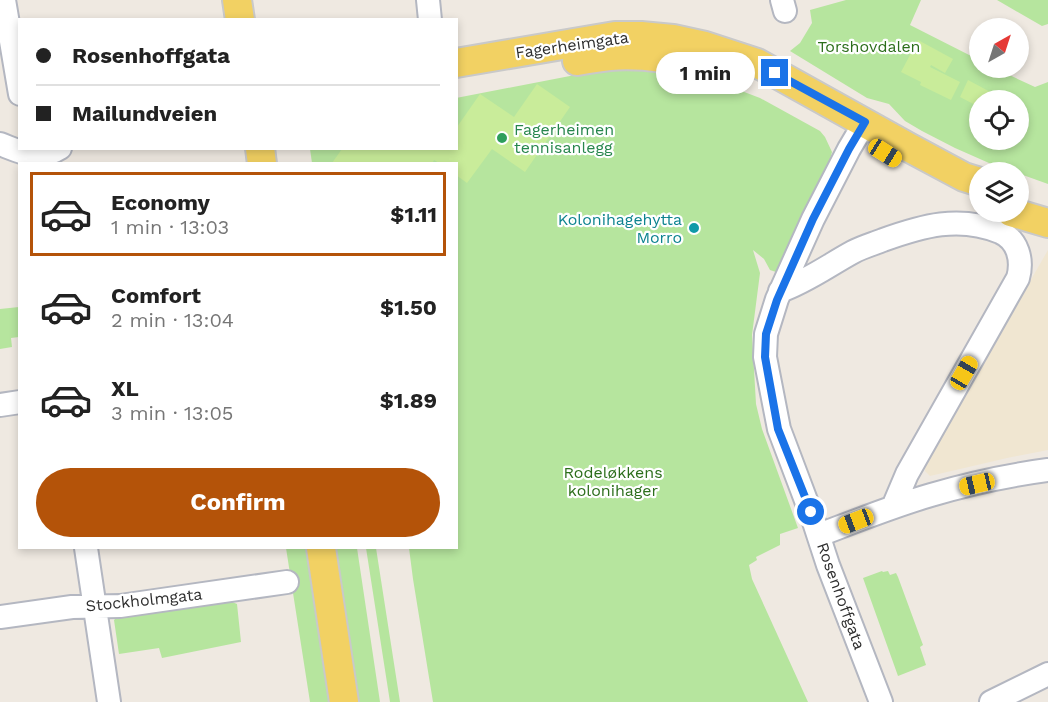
<!DOCTYPE html>
<meta charset="utf-8">
<style>
:root{--surface:#fff;--page:#f6f6f6;--text:#222;--muted:#767676;--line:#e0e0e0;--accent:#b45309}
body{margin:0;font-family:"Work Sans",sans-serif;background:var(--page);color:var(--text);height:100vh;display:flex;flex-direction:column;font-size:22px;white-space:nowrap}
*{box-sizing:border-box;margin:0}
p{font-size:20px;color:var(--muted)}
.icon{flex:none;width:33px;height:33px;fill:none;stroke:currentColor;stroke-width:2;stroke-linecap:round;stroke-linejoin:round}
.map{position:relative;flex:1;overflow:hidden}
.details{position:absolute;left:18px;top:162px;width:440px;height:387px;display:flex;flex-direction:column;background:var(--surface);border-radius:0px;box-shadow:0 3px 9px #0003}
.details>*{flex:none}
.hud{position:absolute;left:18px;top:18px;width:440px;height:132px;border-radius:0px;box-shadow:0 3px 9px #0003;display:grid;align-content:center;height:132px;padding:0 18px;background:var(--surface)}
.needle{width:39px;rotate:39deg}
.tools{position:absolute;left:969px;top:18px;display:grid;gap:12px}
.tools a{display:grid;place-items:center;width:60px;height:60px;border-radius:50%;background:var(--surface);box-shadow:0 3px 9px #0003;font-size:30px}
.end{position:absolute;width:27px;height:27px;margin:-14px;border:8px solid #1a73e8;background:#fff;box-shadow:0 0 0 3px #fff}
.from{border-radius:50%}
.bubble{position:absolute;height:42px;border-radius:21px;background:var(--surface);box-shadow:0 3px 9px #0003;font-size:20px;font-weight:700;line-height:42px;text-align:center}
.car{position:absolute;width:18px;height:36px;margin:-18px -9px;border-radius:8px;box-shadow:0 0 4px 2px #0007;background:linear-gradient(#f5c518 24%,#345 0 40%,#f5c518 0 76%,#345 0 86%,#f5c518 0)}
.hud b{display:flex;align-items:center;gap:21px;height:57px;font-size:22px}
.hud b+b{border-top:2px solid var(--line)}
.hud i{width:15px;height:15px;background:var(--text)}
ul{padding:10px 0 0;list-style:none}
li{display:flex;align-items:center;gap:18px;height:84px;margin:0 12px 9px;padding:0 6px;border:3px solid transparent;border-radius:0px}
li div{flex:1}
li b{display:block;font-size:22px}
li em{font-style:normal;font-weight:700}
li.selected{border-color:var(--accent)}
li>.icon{width:54px;height:54px;stroke-width:1.5}
.cta{display:flex;gap:12px;margin-top:auto;padding:12px 18px}
.cta a{flex:1;height:69px;border-radius:36px;background:var(--accent);color:#fff;font-size:24px;font-weight:700;line-height:69px;text-align:center}
.map>svg:first-child{display:block}
</style>
<div class="map">
<svg width="1048" height="702" viewBox="0 0 1048 702">
<rect width="100%" height="100%" fill="#efe9e1"/>
<path fill="#f0e6d1" d="M1048,250v200l-41,8 -77,18 -5,-5 1,-8z"/>
<path fill="#b6e59e" fill-rule="evenodd" d="M846,0h75l-11,25 69,35 1,8h14l41,19 13,-5v102l-59,-21 -34,-15 -33,-17 -17,-10 -16,-17 -22,-6 -77,-47 10,-8 12,-20 -2,-13zM980,100h38v40h-38z
M997,0h51v24l-6,2z
M640,69l78,13 42,16 60,33 5,6 7,15 -3,11 -53,109 -6,-2 -6,-11 -11,-9 7,23 -8,62 4,69 6,25 36,99 -18,6v11l-24,12 1,3 -8,5 3,14 56,123h-375l-20,-123 -4,-31h47v-384l-144,-1 -2,-14 146,-1v-50l145,-28z
M19,307v30l-8,1 1,9 -12,2v-40z
M286,548h20l24,154h-20z
M335,548h22l23,154h-22z
M366,548h10l24,154h-10z
M882,571l1,1 5,-1 2,4 6,-2 2,4 25,68 -3,2 6,18 -28,11 -35,-98z
M232,602l5,2 4,38 -79,16 -3,-10 -40,6 -5,-34 3,-3z"/>
<path fill="#c9ec9a" d="M918,40l35,19 -8,14 -14,-8 -1,2 30,15 -9,18 -31,-15 1,-3 -20,-10z
M968,80l28,15 -2,5h-14l-1,7 -19,-10z
M537,84l33,23 -45,65 -33,-23 -25,34 -11,-8v-11l-17,-1 -5,-3 -2,4 -100,-1 10,-14 114,-1v-21h1l23,-33 34,23z"/>
<g fill="none" stroke-linecap="round" stroke-linejoin="round">
<g stroke="#b4b7c1" stroke-width="26">
<path id="minor" d="M4,0l16,94
M428,0l2,20
M782,0l3,11
M865,122l-16,27 -36,70 -36,80 -11,35 -1,23 14,72 34,90 15,46 53,137
M0,144c21,8 38,18 60,4
M780,291c26,-9 49,-26 73,-39 9,-5 20,-8 30,-12 39,-14 76,-25 117,-8 18,8 23,28 18,46l-111,196 -14,33
M0,405l20,-3
M819,535c37,-14 74,-29 112,-40 37,-11 79,-20 117,-25
M86,548l23,154
M0,617l72,-10 48,-1 167,-24
M991,702l57,-28"/>
</g>
<g stroke="#c9c9c9" stroke-width="32">
<path id="major" d="M237,0l3,20
M577,61c11,-2 22,-4 33,-5 34,-3 69,4 102,11
M456,63l159,-27h26l32,3 32,7 52,17 151,84 56,30 16,5
M260,148l2,16
M1011,212l37,11
M321,548l23,154"/>
</g>
<use href="#minor" stroke="#fff" stroke-width="22"/>
<use href="#major" stroke="#f2d163" stroke-width="28"/>
</g>
<g fill="none" stroke-linecap="round" stroke-linejoin="round">
<path stroke="#1a73e8" stroke-width="8" d="M775,73l90,49 -16,27 -36,70 -36,81 -11,34 -1,23 13,72 33,83"/>
</g>
<circle fill="#2e9e5b" stroke="#fff" stroke-width="2" cx="502" cy="138" r="6"/>
<circle fill="#0f9aa8" stroke="#fff" stroke-width="2" cx="694" cy="228" r="6"/>
<g text-anchor="middle" dominant-baseline="central" stroke-width="4.5" stroke-linejoin="round" paint-order="stroke">
<g font-size="16" fill="#2e2e2e" stroke="#fff">
<text transform="translate(572 45) rotate(-8)">Fagerheimgata</text>
<text transform="translate(841 596) rotate(70)">Rosenhoffgata</text>
<text transform="translate(144 600) rotate(-6)">Stockholmgata</text>
</g>
<g font-size="16" fill="#2c6e1b" stroke="#fff">
<text x="869" y="46">Torshovdalen</text>
<text x="613" y="472">Rodeløkkens<tspan x="613" dy="18">kolonihager</tspan></text>
</g>
<g font-size="16" fill="#27864d" stroke="#fff" text-anchor="start">
<text x="514" y="129">Fagerheimen<tspan x="514" dy="18">tennisanlegg</tspan></text>
</g>
<g font-size="16" fill="#0d838f" stroke="#fff" text-anchor="end">
<text x="682" y="219">Kolonihagehytta<tspan x="682" dy="18">Morro</tspan></text>
</g>
</g>
</svg>
<div class="tools">
<a><svg class="needle" viewBox="-14 -14 28 28"><path d="M0-13l5 13h-10z" fill="#e53935"/><path d="M0 13l5-13h-10z" fill="#767676"/></svg></a>
<a><svg class="icon" aria-label="locate" viewBox="0 0 24 24"><circle cx="12" cy="12" r="6"/><path d="M12 2v4M12 18v4M2 12h4M18 12h4"/></svg></a>
<a><svg class="icon" aria-label="layers" viewBox="0 0 24 24"><path d="M12 4l9 5-9 5-9-5zM3 14l9 5 9-5"/></svg></a>
</div>
<i class="end from" style="left:811px;top:512px"></i>
<i class="end" style="left:775px;top:73px"></i>
<div class="bubble" style="left:656px;top:52px;width:99px">1 min</div>
<i class="car" style="left:885px;top:153px;rotate:122deg"></i>
<i class="car" style="left:964px;top:373px;rotate:30deg"></i>
<i class="car" style="left:977px;top:484px;rotate:257deg"></i>
<i class="car" style="left:856px;top:521px;rotate:249deg"></i>
<div class="hud">
<b><i class="from"></i>Rosenhoffgata</b>
<b><i></i>Mailundveien</b>
</div>
<section class="details">
<ul>
<li class="selected"><svg class="icon" aria-label="car" viewBox="0 0 24 24"><path d="M5 17H2v-5l4-1 3-4h7l3 4 3 1v5h-3M9 17h6M6 11h13"/><circle cx="7" cy="17" r="2"/><circle cx="17" cy="17" r="2"/></svg><div><b>Economy</b><p>1 min · 13:03</p></div><em>$1.11</em></li>
<li><svg class="icon" aria-label="car" viewBox="0 0 24 24"><path d="M5 17H2v-5l4-1 3-4h7l3 4 3 1v5h-3M9 17h6M6 11h13"/><circle cx="7" cy="17" r="2"/><circle cx="17" cy="17" r="2"/></svg><div><b>Comfort</b><p>2 min · 13:04</p></div><em>$1.50</em></li>
<li><svg class="icon" aria-label="car" viewBox="0 0 24 24"><path d="M5 17H2v-5l4-1 3-4h7l3 4 3 1v5h-3M9 17h6M6 11h13"/><circle cx="7" cy="17" r="2"/><circle cx="17" cy="17" r="2"/></svg><div><b>XL</b><p>3 min · 13:05</p></div><em>$1.89</em></li>
</ul>
<div class="cta"><a>Confirm</a></div>
</section>
</div>
